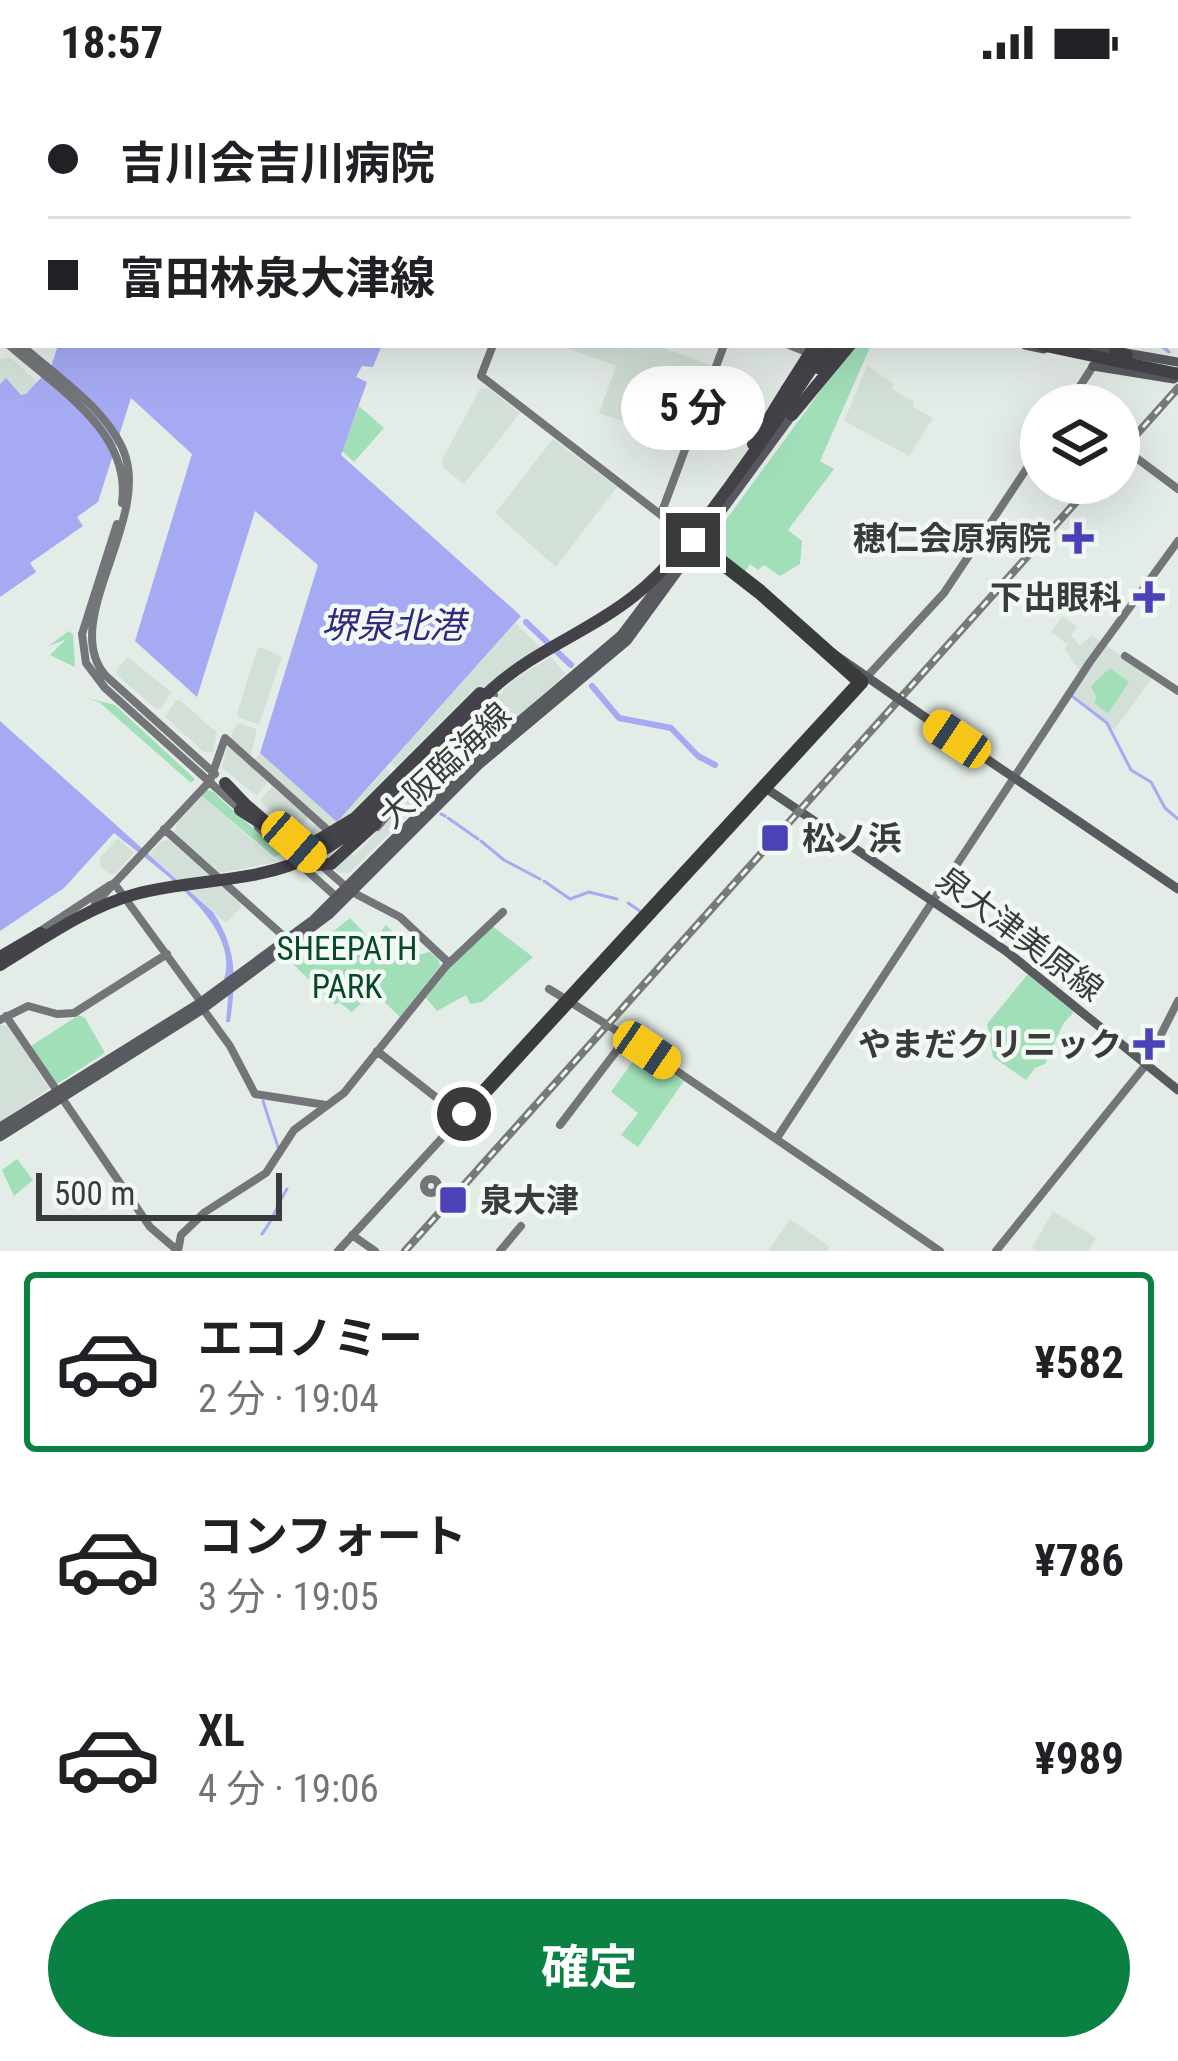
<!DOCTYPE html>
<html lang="ja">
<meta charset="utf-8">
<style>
:root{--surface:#fff;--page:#f6f6f6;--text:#202124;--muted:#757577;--line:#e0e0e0;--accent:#0b8043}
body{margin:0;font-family:"Roboto Condensed","Noto Sans JP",sans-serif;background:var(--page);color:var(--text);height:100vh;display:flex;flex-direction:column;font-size:45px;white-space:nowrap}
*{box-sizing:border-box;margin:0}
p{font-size:39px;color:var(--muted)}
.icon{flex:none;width:66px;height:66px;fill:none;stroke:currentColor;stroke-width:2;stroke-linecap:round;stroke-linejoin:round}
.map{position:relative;height:1167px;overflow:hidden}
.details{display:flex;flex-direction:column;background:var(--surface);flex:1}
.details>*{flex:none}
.hud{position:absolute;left:0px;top:0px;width:1179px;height:264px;box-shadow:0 12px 48px #0002;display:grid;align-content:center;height:264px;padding:0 48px;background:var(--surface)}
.buttons{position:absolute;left:1020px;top:300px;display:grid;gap:24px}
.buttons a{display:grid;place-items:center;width:120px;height:120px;border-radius:50%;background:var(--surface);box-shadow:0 12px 48px #0002;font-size:60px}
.scale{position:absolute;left:36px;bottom:30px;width:246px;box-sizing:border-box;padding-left:12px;border:6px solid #393c3a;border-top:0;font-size:33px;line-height:42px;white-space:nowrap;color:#393c3a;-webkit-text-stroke:9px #f2f9f4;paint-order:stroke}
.end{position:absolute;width:54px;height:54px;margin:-27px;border:15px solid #393c3a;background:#fff;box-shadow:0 0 0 6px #fff}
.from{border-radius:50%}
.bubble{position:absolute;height:84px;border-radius:42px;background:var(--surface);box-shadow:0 12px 48px #0002;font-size:39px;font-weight:700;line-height:84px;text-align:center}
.car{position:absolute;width:36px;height:72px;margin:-36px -18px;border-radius:15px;box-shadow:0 0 9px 3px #0007;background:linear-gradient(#f5c518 24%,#345 0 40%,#f5c518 0 76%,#345 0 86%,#f5c518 0)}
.hud b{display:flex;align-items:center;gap:42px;height:114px;font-size:45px}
.hud b+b{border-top:3px solid var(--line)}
.hud i{width:30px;height:30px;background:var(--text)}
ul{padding:21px 0 0;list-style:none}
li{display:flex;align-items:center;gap:36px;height:180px;margin:0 24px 18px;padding:0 24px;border:6px solid transparent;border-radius:12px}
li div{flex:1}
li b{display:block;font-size:45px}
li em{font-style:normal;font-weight:700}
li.current{border-color:var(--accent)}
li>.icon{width:108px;height:108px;stroke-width:1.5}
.action{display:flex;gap:24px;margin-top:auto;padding:24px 48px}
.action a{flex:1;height:138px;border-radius:72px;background:var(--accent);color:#fff;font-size:48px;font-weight:700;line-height:138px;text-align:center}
.status{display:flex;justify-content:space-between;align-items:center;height:84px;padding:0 60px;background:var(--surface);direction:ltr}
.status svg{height:33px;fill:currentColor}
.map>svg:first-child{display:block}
</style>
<div class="status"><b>18:57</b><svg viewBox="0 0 49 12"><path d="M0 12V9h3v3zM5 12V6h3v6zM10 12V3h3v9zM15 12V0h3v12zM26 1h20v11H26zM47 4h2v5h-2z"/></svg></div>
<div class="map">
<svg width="1178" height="1167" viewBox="0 0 1178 1167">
<rect width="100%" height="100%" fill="#e4ece7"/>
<path fill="#d2e0d7" d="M559,261h97l55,20 -15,39 -29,-10 -14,38 -54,-19 17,-47z
M10,273l27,25 -15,18 3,-6 -4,2 -8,-8 -13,13 12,-15 -6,-7 -6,5v-25z
M867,282l27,18 -2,5 22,13 -1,5 20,11 -24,38 -65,-35z
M488,304l32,25 -56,71 -21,-16 -1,-8 38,-71z
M553,355l64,48 -61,80 -61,-54z
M1062,533l15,9 -6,9 9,11 11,-11 10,7 -21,29 -15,-22 2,-5 -16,-12z
M515,539l31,29 -33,22 -99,110 -24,-21z
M1107,562l45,32 -38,52 -41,-36z
M261,563l21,10 -23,67 -20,-6 -2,-4 20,-65z
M128,573l43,35 -10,17h-5l-39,-34v-6z
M551,573l15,17 -133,117 -10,-9 38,-44 52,-58z
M180,616l37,33 -4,19h-9l-39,-35 10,-16z
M238,639l19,6 -7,30 -18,-17 -1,-7z
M231,662l38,34 -12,16 -35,-28 5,-21z
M260,669l77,69 49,-54 23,20 -58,60 -98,-87z
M272,703l37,29 -10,16h-5l-32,-29 -1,-4z
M202,712l75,66 -57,11 -46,-40 3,-9z
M409,713l9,8 -69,68h-10l-36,-34 13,-15 38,32z
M118,754l16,15 -19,21h-6l-9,-8v-8z
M169,756l71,62 1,5 -15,16 -76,-69 12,-13z
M0,941l8,1 41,62 -49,35z
M1053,1127l43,27 -8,13h-51l-5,-3z
M790,1135l40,28 -3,4h-59z"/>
<path fill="#a1dfb8" d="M854,261h17l-51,116 14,8 -46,61 14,11 -2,23 -20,12 -16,-11 -6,5 -8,-6 -6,9 -32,-26v-8z
M359,322l25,22 -30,34 -12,-11z
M69,547l4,4 2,32 -25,-12 16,-16 -19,8z
M1110,584l19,14 -21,31 -14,-10 3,-5 -6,-12z
M83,613l32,8 80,74 -4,4 -92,-81z
M206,705l7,3 69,62 -8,3 -73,-62z
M350,834l23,24 13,-17 11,11 -8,-3 -9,10 20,22 14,-8 -6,-9 10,7 12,-3 9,8 1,6 -40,51 -27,-26 -21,21 -13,-10 -4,3 -42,-41z
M491,841l42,32 -51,45 -12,2 -4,-9 -29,16 -11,-13 30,-39z
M1028,890l46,38 -11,12 -18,40 -10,4 -9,12 -33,-23 -6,-33z
M79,931l6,3 20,35 -48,31 -26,-38z
M640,967l44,30 -46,66 -17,-12 17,-22 -27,-21z
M17,1075l16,21 -19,16 -12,-26z"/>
<path fill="#a6aaf3" d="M98,0h880l-881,3z
M58,261h324l-9,22 -11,-1 -6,11 11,5 -26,73 180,161 -184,206 -77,-69 58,-188 -63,-54 -58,186 -62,-56 57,-187 -61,-56 -33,104 -21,15 6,9 -53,37 6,9 -36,25v-213l6,-6 15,17 5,-1 25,-27z
M0,637l213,191c25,38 23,68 17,110h-4l3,-35 -5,-8c18,-57 -72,-114 -110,-146l-50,55 -64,43z"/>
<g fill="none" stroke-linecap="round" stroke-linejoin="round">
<path stroke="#a6aaf3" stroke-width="3" d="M1160,261l9,7
M1072,612l35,27 24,47 20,12 14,26 13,11
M441,730l4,2
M448,734l30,21
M481,757l23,19 36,19
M544,797l26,18 19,-7 28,7
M628,819l15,10
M263,1017l15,46
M262,1150c12,-15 15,-30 25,-45"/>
<path stroke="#a6aaf3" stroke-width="6" d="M526,538l45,43
M592,602l27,32 52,10 27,28 17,9"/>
<path stroke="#747579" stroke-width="8" d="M1149,3l2,-3
M1176,138l2,-4
M1176,221l2,1
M0,242l3,3
M0,252l3,3
M9,261c48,43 123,87 113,158
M21,261c34,30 86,64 103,107 27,69 -66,171 -18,224l109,98
M493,261l-12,31 211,163
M789,261l20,8
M1068,321l25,-39
M1119,361l59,44
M661,430l63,-169
M117,440l-35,110 4,29 19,25 138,124
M1125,572l53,35
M258,743l83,74
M377,743l117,-132
M164,745l124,111
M322,782l30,26 48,25 49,46
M114,799l87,119
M95,820l115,-123 15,-43 106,95
M37,849l73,-48
M549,905l78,48 313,214
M203,925l27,37 25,48 71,11
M6,932l144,211 28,24
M0,936l28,-14 29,8 17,-1 93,-59
M377,967l84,66
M560,1041l67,-88
M777,1054l313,-476 88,-121
M424 1102a7 7 0 1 1 14 0a7 7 0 1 1-14 0Z
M352,1151l23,16
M178,1167l3,-16 24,-23 61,-39 28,-43 50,-37 102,-127 57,-54
M338,1167l606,-658 97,-146
M500,1167l21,-25
M996,1167l149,-185 33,-65"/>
<path stroke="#595a5f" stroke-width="9" d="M1046,3l2,-3
M1055,3l3,-3
M1025,261l19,4
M1080,261l98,17
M1093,282l81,13 3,-7
M697,459l134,109
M831,572l30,26
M929,636l249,169
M764,703l242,164 172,139
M0,1043l201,-125 112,-82 161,-161 147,-124 52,-69
M0,1053l203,-128 126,-94 150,-150 148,-124 168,-230"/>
<path stroke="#434349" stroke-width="12" d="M962,3l2,-3
M1115,268l12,3
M818,284l17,-23
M792,331l58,-70
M753,360l34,-55
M413,676l67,-67
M225,699l19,20
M240,726l22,14
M0,873l41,-24"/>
<g stroke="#767b78" stroke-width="8">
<path id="rail" d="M1119,370l59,-66
M405,1167l688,-768"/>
</g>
<use href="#rail" stroke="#f2f9f4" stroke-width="3" stroke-dasharray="9" stroke-linecap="butt"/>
<path stroke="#595a5f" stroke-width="9" d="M831,568l98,68"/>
<path stroke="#434349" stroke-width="12" d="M1041,261l137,29
M787,305l28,-44
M244,719l44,38 22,4 45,-27 58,-58
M301,774l13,7 17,-1 45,-41
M0,881c43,-26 87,-58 136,-71 60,-16 119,-10 176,-38 76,-38 119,-110 179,-166 43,-40 98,-58 143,-94 39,-31 66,-70 95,-109 34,-47 67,-94 98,-142"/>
</g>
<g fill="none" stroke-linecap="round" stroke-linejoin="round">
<path stroke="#393c3a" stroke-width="15" d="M464,1030l397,-432 -101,-90 -67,-52"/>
</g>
<g fill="#4d41b8" stroke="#f2f9f4" stroke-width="4.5">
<path d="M1072 436h12v12h12v12h-12v12h-12v-12h-12v-12h12z"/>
<path d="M1143 495h12v12h12v12h-12v12h-12v-12h-12v-12h12z"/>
<rect x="760" y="739" width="30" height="30" rx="6"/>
<path d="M1143 942h12v12h12v12h-12v12h-12v-12h-12v-12h12z"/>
<rect x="438" y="1101" width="30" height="30" rx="6"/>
</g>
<g text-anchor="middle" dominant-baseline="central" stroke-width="9" stroke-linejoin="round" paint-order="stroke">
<g font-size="33" font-weight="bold" fill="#393c3a" stroke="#f2f9f4" text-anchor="end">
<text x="1051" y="454">穂仁会原病院</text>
<text x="1122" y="513">下出眼科</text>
<text x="802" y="754" text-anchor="start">松ノ浜</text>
<text x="1122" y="960">やまだクリニック</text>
<text x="480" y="1116" text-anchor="start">泉大津</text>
</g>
<g font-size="33" fill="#393c3a" stroke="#f2f9f4">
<text transform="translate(445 681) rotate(-43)">大阪臨海線</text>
<text transform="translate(1020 850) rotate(37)">泉大津美原線</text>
</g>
<g font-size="33" fill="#08482a" stroke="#f2f9f4">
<text x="347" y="864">SHEEPATH<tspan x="347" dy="38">PARK</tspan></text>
</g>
<g font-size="36" font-style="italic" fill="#31297c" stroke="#f2f9f4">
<text x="393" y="542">堺泉北港</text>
</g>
</g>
</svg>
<div class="buttons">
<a><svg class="icon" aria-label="layers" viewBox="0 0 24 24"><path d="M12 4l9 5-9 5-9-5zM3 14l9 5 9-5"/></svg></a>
</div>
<div class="scale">500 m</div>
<i class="end from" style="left:464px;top:1030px"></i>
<i class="end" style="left:693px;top:456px"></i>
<div class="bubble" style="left:621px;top:282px;width:144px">5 分</div>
<i class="car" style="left:957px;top:655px;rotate:304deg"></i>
<i class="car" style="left:294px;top:758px;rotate:131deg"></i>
<i class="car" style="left:647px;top:966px;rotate:124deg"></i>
<div class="hud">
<b><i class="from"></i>吉川会吉川病院</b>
<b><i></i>富田林泉大津線</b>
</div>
</div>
<section class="details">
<ul>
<li class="current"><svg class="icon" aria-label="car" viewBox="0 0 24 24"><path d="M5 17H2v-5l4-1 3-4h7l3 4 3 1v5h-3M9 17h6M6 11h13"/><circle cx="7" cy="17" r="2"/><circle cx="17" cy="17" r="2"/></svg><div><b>エコノミー</b><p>2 分 · 19:04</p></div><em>¥582</em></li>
<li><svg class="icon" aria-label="car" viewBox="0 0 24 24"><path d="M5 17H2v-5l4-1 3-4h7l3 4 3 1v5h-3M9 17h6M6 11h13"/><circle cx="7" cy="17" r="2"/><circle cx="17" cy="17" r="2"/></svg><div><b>コンフォート</b><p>3 分 · 19:05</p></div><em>¥786</em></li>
<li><svg class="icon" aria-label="car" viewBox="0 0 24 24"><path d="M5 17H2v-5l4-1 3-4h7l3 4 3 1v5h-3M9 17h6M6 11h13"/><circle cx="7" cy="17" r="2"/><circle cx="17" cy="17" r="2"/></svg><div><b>XL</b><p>4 分 · 19:06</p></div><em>¥989</em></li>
</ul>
<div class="action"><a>確定</a></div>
</section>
